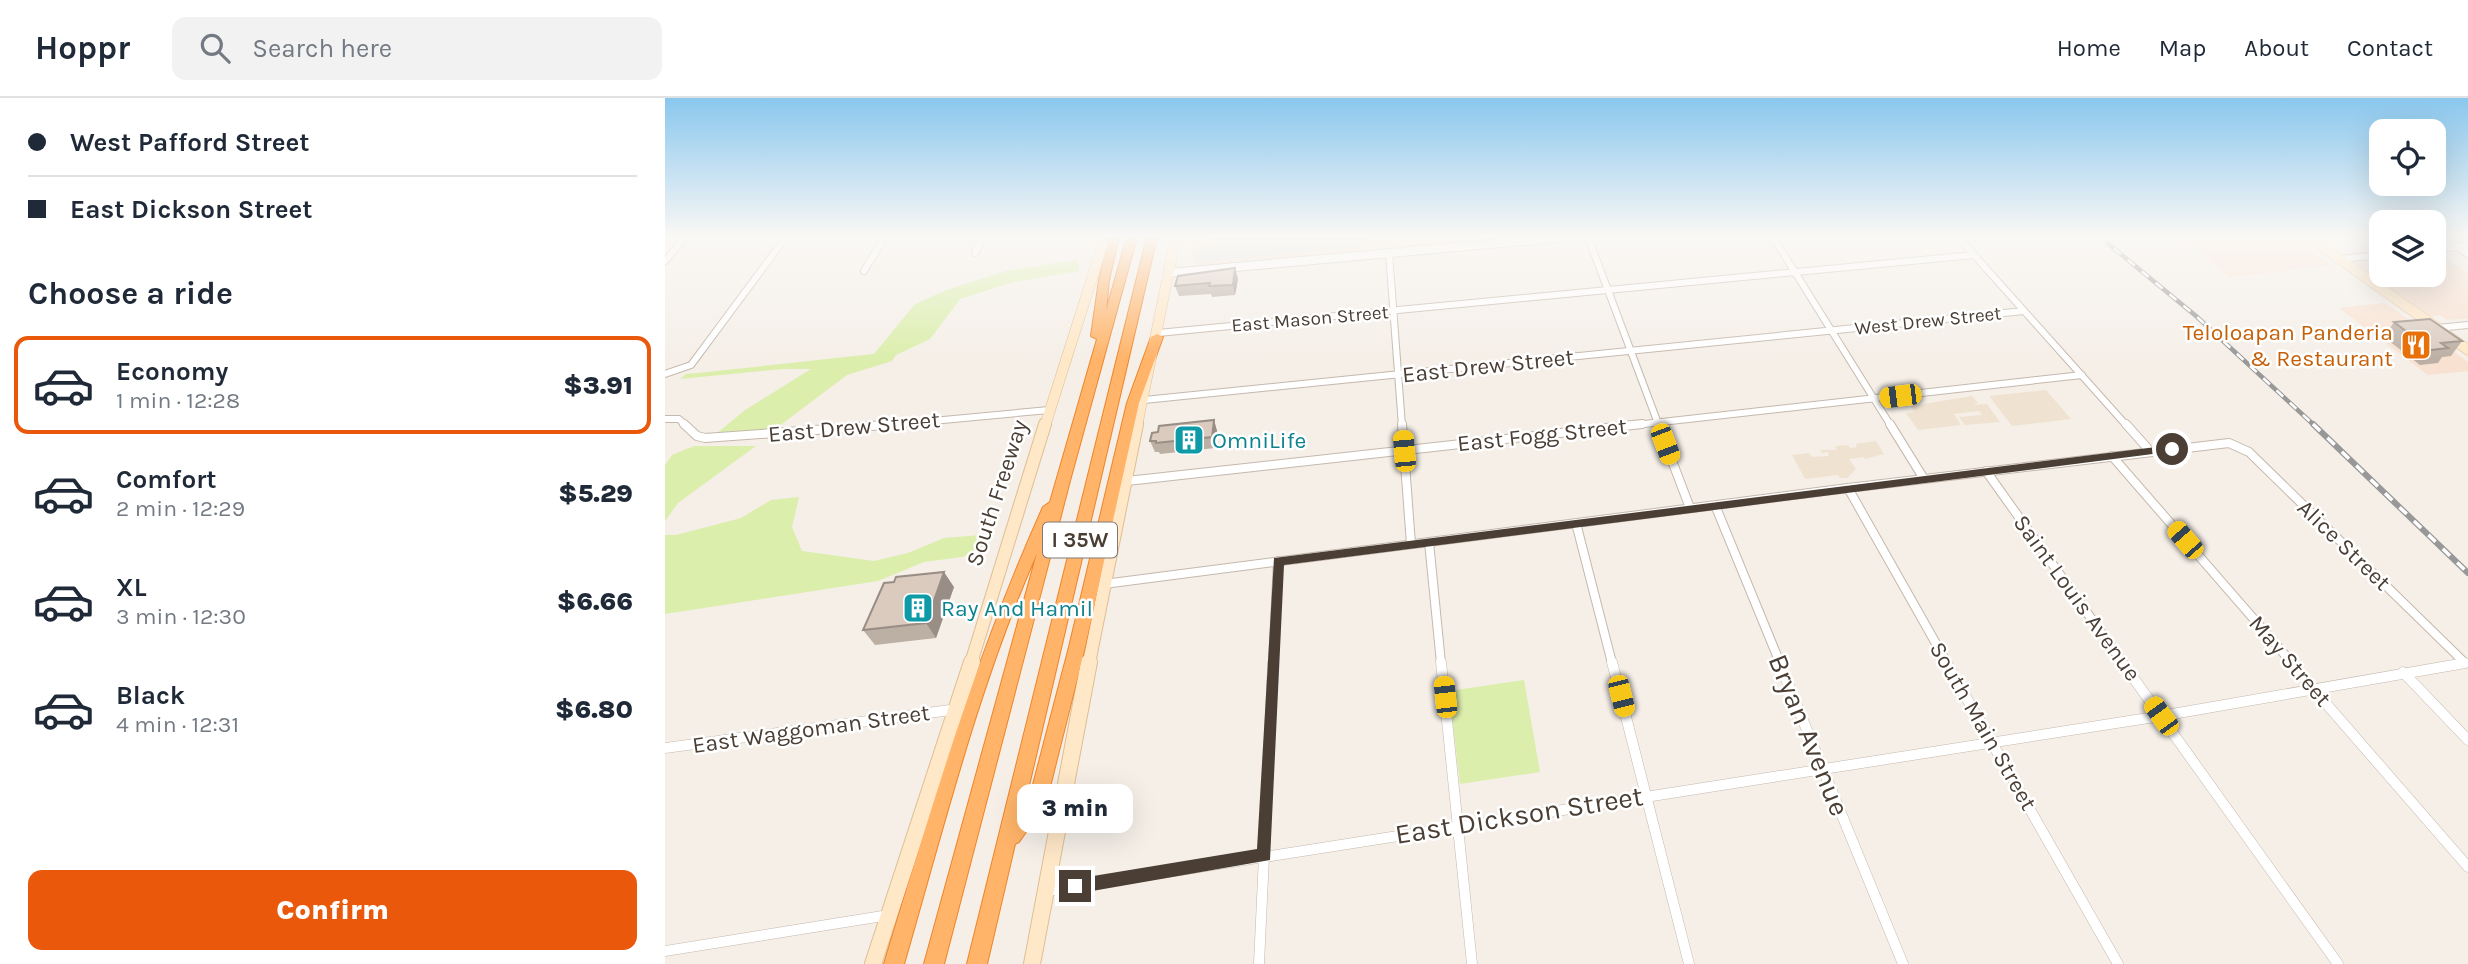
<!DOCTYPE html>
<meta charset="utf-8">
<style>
:root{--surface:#fff;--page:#f2f2f3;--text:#1f2937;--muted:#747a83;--line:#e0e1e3;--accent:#ea580c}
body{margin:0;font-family:Karla,sans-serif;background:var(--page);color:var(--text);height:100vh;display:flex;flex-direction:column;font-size:26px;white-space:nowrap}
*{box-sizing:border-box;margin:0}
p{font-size:23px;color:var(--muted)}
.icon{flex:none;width:38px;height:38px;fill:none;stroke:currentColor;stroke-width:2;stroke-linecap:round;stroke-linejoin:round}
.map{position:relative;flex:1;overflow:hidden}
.drawer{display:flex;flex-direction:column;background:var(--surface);width:665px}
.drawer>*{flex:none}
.banner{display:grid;align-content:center;height:154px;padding:0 28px;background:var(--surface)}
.controls{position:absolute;left:1704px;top:21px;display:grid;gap:14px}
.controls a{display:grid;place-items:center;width:77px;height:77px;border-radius:14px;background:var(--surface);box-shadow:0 7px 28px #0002;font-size:35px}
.end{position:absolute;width:32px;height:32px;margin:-16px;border:9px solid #4a3e35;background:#fff;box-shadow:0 0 0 4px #fff}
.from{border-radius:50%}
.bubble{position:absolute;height:49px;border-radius:14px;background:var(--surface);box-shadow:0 7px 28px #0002;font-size:23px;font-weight:800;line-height:49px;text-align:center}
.car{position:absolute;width:21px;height:42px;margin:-21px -10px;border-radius:9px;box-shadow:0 0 5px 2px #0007;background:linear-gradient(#f5c518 24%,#345 0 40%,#f5c518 0 76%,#345 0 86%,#f5c518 0)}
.banner b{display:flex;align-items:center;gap:24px;height:66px;font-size:26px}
.banner b+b{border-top:2px solid var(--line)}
.banner i{width:18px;height:18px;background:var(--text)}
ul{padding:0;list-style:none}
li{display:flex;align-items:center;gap:21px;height:98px;margin:0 14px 10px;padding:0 14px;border:4px solid transparent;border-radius:14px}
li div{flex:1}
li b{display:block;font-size:26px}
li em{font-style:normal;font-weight:800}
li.current{border-color:var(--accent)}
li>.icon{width:63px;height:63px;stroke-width:1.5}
h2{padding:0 28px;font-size:32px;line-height:84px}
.primary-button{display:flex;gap:14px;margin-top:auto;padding:14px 28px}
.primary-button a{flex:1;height:80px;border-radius:14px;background:var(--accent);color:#fff;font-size:28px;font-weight:800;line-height:80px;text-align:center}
header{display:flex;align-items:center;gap:42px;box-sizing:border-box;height:98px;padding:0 35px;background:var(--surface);border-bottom:2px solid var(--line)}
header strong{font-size:33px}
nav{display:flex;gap:38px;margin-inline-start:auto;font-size:24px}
.search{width:490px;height:63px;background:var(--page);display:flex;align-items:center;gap:18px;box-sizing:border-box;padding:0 24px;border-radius:14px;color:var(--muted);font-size:26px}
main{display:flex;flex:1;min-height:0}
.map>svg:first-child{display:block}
</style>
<header>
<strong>Hoppr</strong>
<div class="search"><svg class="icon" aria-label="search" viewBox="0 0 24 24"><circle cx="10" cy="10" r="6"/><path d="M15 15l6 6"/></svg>Search here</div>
<nav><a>Home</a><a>Map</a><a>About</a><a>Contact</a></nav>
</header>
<main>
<section class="drawer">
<div class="banner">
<b><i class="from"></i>West Pafford Street</b>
<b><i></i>East Dickson Street</b>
</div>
<h2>Choose a ride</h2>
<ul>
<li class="current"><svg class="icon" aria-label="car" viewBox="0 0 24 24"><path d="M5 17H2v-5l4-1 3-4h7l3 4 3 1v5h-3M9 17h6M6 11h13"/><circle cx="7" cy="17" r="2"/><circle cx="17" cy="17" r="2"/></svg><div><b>Economy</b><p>1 min · 12:28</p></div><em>$3.91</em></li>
<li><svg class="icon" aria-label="car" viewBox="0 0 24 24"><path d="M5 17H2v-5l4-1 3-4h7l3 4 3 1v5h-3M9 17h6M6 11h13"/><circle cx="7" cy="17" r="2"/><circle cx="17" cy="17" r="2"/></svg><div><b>Comfort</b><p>2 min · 12:29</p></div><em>$5.29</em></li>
<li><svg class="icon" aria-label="car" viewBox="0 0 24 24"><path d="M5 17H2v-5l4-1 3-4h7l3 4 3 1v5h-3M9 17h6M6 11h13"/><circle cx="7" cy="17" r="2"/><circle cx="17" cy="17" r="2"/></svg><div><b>XL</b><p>3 min · 12:30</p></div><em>$6.66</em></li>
<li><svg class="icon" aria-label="car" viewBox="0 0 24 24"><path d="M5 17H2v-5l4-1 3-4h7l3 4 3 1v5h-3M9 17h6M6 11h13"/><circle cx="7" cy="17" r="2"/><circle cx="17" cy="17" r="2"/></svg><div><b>Black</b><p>4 min · 12:31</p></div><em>$6.80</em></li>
</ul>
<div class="primary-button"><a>Confirm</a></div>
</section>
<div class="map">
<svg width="1803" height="866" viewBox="0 0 1803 866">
<rect width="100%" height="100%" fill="#f5efe8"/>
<path fill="#f9e1d1" d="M530,139h326l-324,28 -6,-9z
M1517,139h111l39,29 -102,11z
M1776,157l27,18v45l-21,2 -8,-5 -9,1 -74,-53 26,-3v15h52v-19z
M1720,205l83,59v9l-40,4 -89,-67z"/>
<path fill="#f0e2d0" d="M1381,292l25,29 -59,7 -23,-30z
M1307,298l6,7 -5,2 14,-1 13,18 -35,3 -6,-8 23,-2 -3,-4 -25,3 7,11 -43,5 -12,-17 8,-1 -3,-5 12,-3z
M1211,343l8,13 -19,5 -1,-2 -15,2 7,10 -9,9h-7l-2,-3 -33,4 -13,-24 17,-2 3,4 17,-1 -1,-4 -6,1 -2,-3h17l-2,-4 13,-1 2,3 7,-1 -1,-3z"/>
<path fill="#dbeeac" d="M413,162l1,11 -66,11 -53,17 -30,40 -34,16 -4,6 -45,14 -73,55 -58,4 29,-24 66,-41h-28l-103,10 6,-5 12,-1 176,-19 40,-49 30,-14 61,-20z
M29,348h62l-78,57 -13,18v-56l7,-10z
M134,399l-7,30 10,24 72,10 34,-8 36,-15 37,-3 4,7 -6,9 -17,6 -38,5 -46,19 -213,33v-79h11l65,-17 30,-18z
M859,582l16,92 -80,12 -11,-93z"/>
<path fill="#e3e0dd" d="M549,139h157l-8,10 -166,15 -6,-6z"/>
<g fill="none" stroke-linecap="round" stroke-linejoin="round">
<g stroke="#c5b8ac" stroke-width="8">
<path id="minor-far2" d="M923,139l71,189
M1108,139l118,189
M1293,139l169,189
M1777,139l26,17
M1769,151l34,-3
M310,155l8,-16
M724,155l13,173
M1674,161l43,-4
M0,163l21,-24
M199,173l21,-34
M1772,230l31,-3
M493,235l816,-78
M0,276l26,-9 95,-128
M479,302l880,-89
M0,321h14l7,7
M214,328l170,-16
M961,328l456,-51"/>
</g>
<g stroke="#c5b8ac" stroke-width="10">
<path id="minor-far1" d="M19,326l13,12 8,2 193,-14
M737,326l9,120
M993,326l32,84
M1225,326l34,55
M1461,326l24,27
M1447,358l180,207
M1321,373l137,192
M462,383l515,-57
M1183,390l99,175
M1050,407l65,158
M911,425l36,140
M764,444l12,121
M439,486l744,-96 381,-45 20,9 216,211
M608,565l5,-102"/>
</g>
<g stroke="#c5b8ac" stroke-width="11">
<path id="minor" d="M776,564l31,302
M947,564l77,302
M1114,564l124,302
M1281,564l172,302
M1457,564l216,302
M1625,564l178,205
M1738,574l65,68
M0,650l293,-39
M383,793l1113,-175 304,-53
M0,853l224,-36
M594,866l14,-302"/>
</g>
<g stroke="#c5b8ac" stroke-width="10">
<path id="tertiary" d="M504,175l398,-36"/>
</g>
<g stroke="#debe94" stroke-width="11">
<path id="secondary-far2" d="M1644,139l159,113
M380,328l60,-189
M472,328l39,-189"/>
</g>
<g stroke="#debe94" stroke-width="14">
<path id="secondary-far1" d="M306,565l74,-239
M424,565l48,-239"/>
</g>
<g stroke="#debe94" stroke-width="18">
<path id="secondary" d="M208,866l99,-302
M367,866l57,-302"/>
</g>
<g stroke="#ee8429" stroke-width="2">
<path id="motorway" d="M444,139h10l-10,43 -3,31 21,-74h10l-66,240 -127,487h-20l113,-411c-58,131 -93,273 -133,411h-20c47,-155 92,-309 159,-457l7,-5 47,-163 -6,-3 8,-56z
M482,139h10l-133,570 5,-7 40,-153 58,-244 24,-66 6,-3 6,3 -24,66 -54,244 -39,156 -27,39 -4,2 -28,120h-20z"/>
</g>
<use href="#minor-far2" stroke="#fff" stroke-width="6"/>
<use href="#minor-far1" stroke="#fff" stroke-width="8"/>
<use href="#minor" stroke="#fff" stroke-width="10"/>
<use href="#tertiary" stroke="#fff" stroke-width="8"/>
<use href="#secondary-far2" stroke="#ffe8c8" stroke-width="10"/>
<use href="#secondary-far1" stroke="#ffe8c8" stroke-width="12"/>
<use href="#secondary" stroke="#ffe8c8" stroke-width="16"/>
<use href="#motorway" fill="#ffb469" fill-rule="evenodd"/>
<g stroke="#989898" stroke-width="4.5">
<path id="rail-far1" d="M1435,139l96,79 119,110"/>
</g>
<g stroke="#989898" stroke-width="6">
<path id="rail" d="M1648,326l155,149"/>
</g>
<use href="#rail-far1" stroke="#fff" stroke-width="2.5" stroke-dasharray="9" stroke-linecap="butt"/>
<use href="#rail" stroke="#fff" stroke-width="3.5" stroke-dasharray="10" stroke-linecap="butt"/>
</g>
<path fill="#bcafa4" d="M573,181l-3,16 -23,2 -1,-3 -32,2 -4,-10z
M1729,224l68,19 -11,15 -9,1 -4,6 -18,2 -36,-28z
M549,322l3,11 -2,17 -55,6 -1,-2h-4l-5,-11z
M289,489l-18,51 -61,7 -12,-15z"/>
<path fill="#998e86" d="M570,170l3,11 -3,16 -2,-10z
M549,322l3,11 -2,17 -3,-11z
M279,474l10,15 -18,51 -10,-15z"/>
<path fill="#dbcbbf" stroke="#998e86" stroke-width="2" d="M570,170l-2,17 -24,1 1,-3 -35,3 3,-10z
M1765,221l32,22 -21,2 7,5 -17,2 -37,-28z
M549,322l-2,17 -56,6v-2h-6l2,-8 6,-1 1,-6z
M279,474l-18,51 -63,7 21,-47 10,-1 2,-5z"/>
<linearGradient id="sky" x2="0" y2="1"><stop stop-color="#8ac7ee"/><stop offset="0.53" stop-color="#faf8f5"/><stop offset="1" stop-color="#faf8f5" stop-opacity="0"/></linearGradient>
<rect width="1803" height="261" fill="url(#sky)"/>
<path fill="#4a3e35" d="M1507,347l4,1v5l-892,114 -14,295 -195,34 -6,-2 -2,-6 2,-5 6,-2 182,-30 17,-291z"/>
<defs>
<g id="restaurant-square" transform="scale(1.575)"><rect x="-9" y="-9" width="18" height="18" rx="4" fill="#e8710a" stroke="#fff"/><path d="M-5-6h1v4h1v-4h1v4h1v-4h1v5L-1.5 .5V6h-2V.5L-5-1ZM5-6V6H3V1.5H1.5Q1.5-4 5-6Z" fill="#fff"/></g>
<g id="building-square" transform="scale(1.575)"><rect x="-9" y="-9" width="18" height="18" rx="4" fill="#0f9aa8" stroke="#fff"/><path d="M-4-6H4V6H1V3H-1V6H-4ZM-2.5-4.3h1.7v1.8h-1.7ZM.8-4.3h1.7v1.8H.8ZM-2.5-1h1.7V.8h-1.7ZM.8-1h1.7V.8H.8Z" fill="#fff"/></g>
</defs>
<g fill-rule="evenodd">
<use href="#restaurant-square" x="1751" y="247"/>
<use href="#building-square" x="524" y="342"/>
<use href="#building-square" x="253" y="510"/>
</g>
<g text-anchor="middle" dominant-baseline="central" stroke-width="5" stroke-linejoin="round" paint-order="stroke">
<g font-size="19" fill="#4a3e35" stroke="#fff">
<text transform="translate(645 221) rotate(-5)">East Mason Street</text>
<text transform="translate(1263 223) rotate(-6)">West Drew Street</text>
</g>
<rect fill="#fff" stroke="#807872" stroke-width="2" x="378" y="424.5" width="74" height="35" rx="5"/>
<g font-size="21" font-weight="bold" fill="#4a3e35">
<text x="415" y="442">I 35W</text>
</g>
<g font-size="23" fill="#c56008" stroke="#fff" text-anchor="end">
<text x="1728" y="234">Teloloapan Panderia<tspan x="1728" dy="26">&amp; Restaurant</tspan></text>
</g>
<g font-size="23" fill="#4a3e35" stroke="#fff">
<text transform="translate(823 268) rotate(-6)">East Drew Street</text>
<text transform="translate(189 329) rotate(-5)">East Drew Street</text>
<text transform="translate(877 337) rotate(-6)">East Fogg Street</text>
<text transform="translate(332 395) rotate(-72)">South Freeway</text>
<text transform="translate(1679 447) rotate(44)">Alice Street</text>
<text transform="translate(1412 500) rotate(54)">Saint Louis Avenue</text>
<text transform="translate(1625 563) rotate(49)">May Street</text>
<text transform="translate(1318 628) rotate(60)">South Main Street</text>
<text transform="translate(146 631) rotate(-8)">East Waggoman Street</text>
</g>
<g font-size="23" fill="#0d838f" stroke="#fff" text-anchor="start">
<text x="547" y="342">OmniLife</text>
<text x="276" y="510">Ray And Hamil</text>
</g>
<g font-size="28" fill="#4a3e35" stroke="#fff">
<text transform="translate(1144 637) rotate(68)">Bryan Avenue</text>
<text transform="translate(854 717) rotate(-9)">East Dickson Street</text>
</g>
</g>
</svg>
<div class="controls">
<a><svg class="icon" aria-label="locate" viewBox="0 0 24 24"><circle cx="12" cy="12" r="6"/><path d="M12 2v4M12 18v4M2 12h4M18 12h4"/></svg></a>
<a><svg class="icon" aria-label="layers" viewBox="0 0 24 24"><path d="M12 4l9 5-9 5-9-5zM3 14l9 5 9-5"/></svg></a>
</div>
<i class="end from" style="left:1507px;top:351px"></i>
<i class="end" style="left:410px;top:788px"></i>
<div class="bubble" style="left:352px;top:686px;width:116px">3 min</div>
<i class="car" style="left:1235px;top:298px;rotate:263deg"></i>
<i class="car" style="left:1000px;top:346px;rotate:159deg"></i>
<i class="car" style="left:739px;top:353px;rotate:355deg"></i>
<i class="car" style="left:1520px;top:442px;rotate:319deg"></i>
<i class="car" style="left:956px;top:598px;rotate:166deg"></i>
<i class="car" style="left:780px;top:599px;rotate:354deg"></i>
<i class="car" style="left:1496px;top:618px;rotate:324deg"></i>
</div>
</main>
